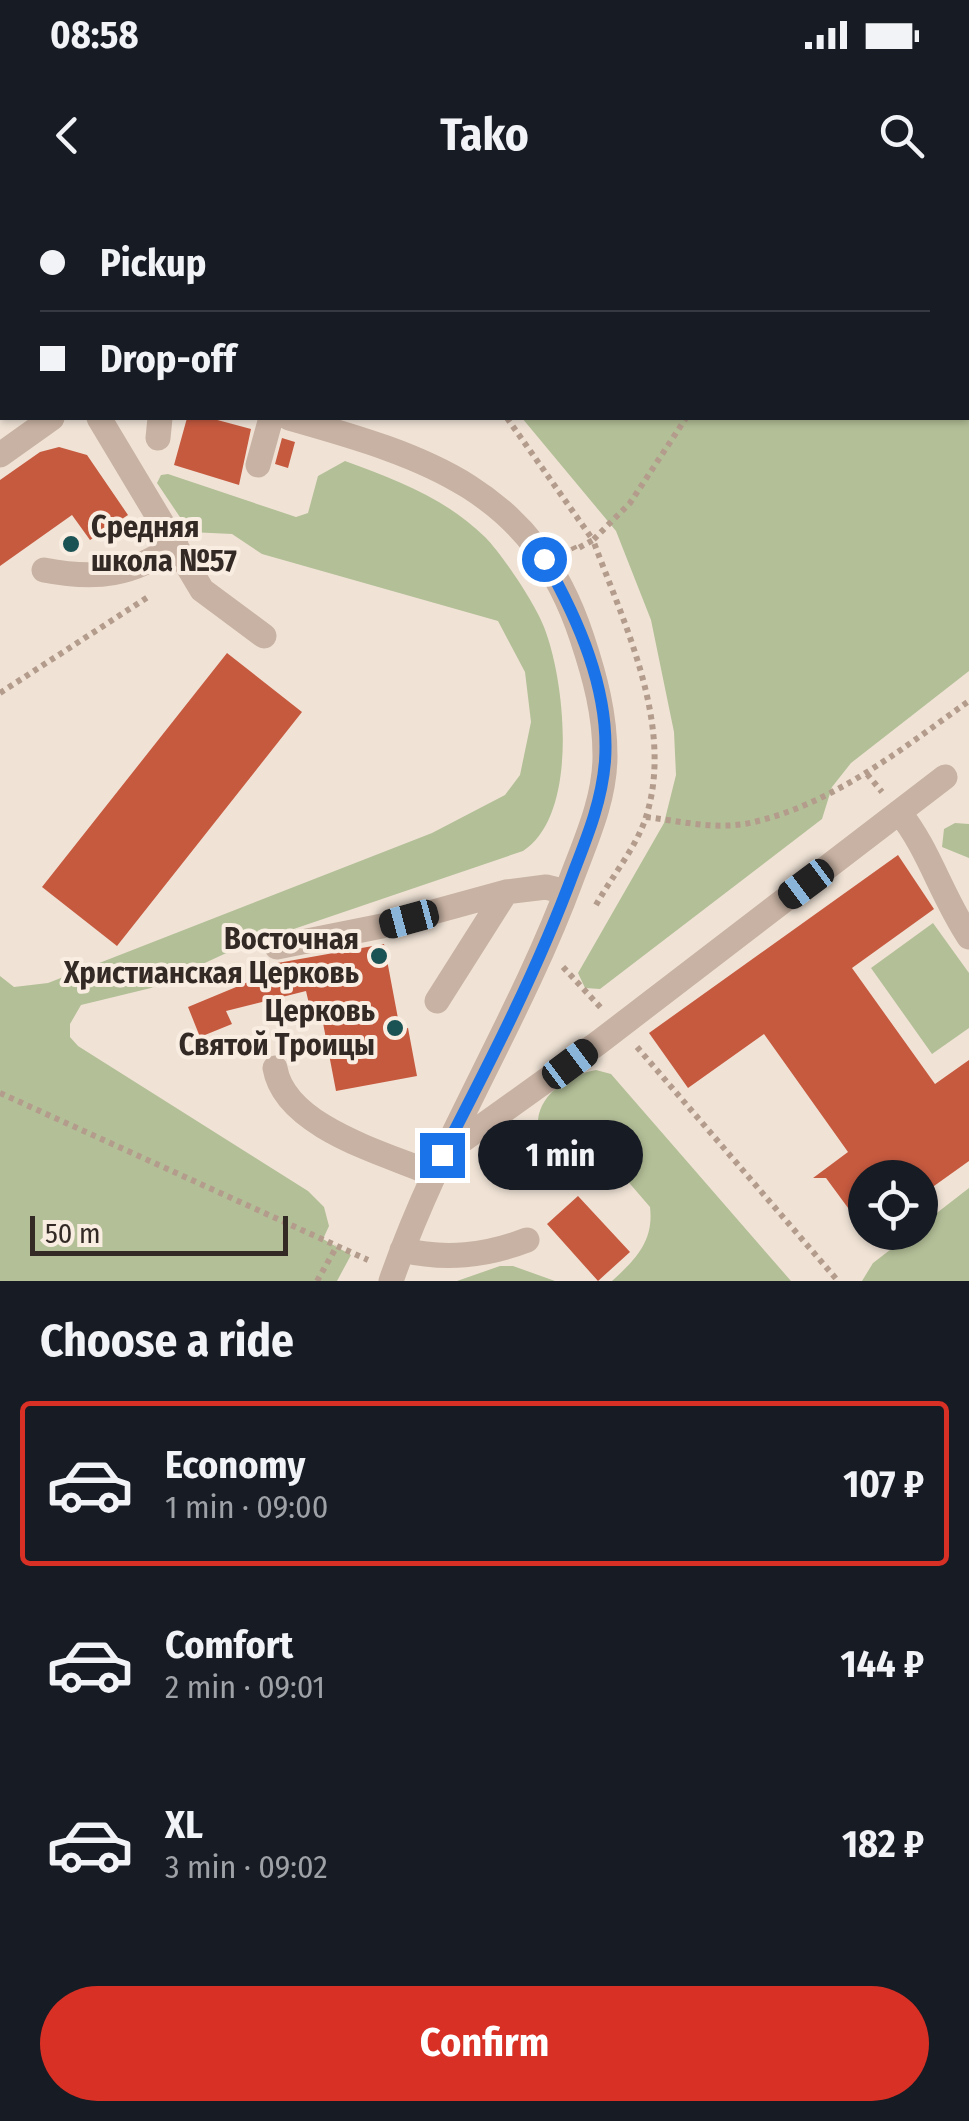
<!DOCTYPE html>
<meta charset="utf-8">
<style>
:root{--surface:#171b24;--page:#20242c;--text:#f1f3f6;--muted:#9ea1a6;--line:#363941;--accent:#d93025}
body{margin:0;font-family:"Fira Sans Condensed",sans-serif;background:var(--page);color:var(--text);height:100vh;display:flex;flex-direction:column;font-size:38px;white-space:nowrap}
*{box-sizing:border-box;margin:0}
p{font-size:32px;color:var(--muted)}
.icon{flex:none;width:55px;height:55px;fill:none;stroke:currentColor;stroke-width:2;stroke-linecap:round;stroke-linejoin:round}
.map{position:relative;height:1081px;overflow:hidden}
.drawer{display:flex;flex-direction:column;background:var(--surface);flex:1}
.drawer>*{flex:none}
.hud{position:absolute;left:0px;top:0px;width:970px;height:220px;box-shadow:0 2px 8px #0004;display:grid;align-content:center;height:220px;padding:0 40px;background:var(--surface)}
.tools{position:absolute;left:848px;top:960px;display:grid;gap:20px}
.tools a{display:grid;place-items:center;width:90px;height:90px;border-radius:50%;background:var(--surface);box-shadow:0 2px 8px #0004;font-size:50px}
.scale{position:absolute;left:30px;bottom:25px;width:258px;box-sizing:border-box;padding-left:10px;border:5px solid #332925;border-top:0;font-size:28px;line-height:35px;white-space:nowrap;color:#332925;-webkit-text-stroke:8px #f9ede2;paint-order:stroke}
.end{position:absolute;width:45px;height:45px;margin:-22px;border:12px solid #1a73e8;background:#fff;box-shadow:0 0 0 5px #fff}
.from{border-radius:50%}
.bubble{position:absolute;height:70px;border-radius:35px;background:var(--surface);box-shadow:0 2px 8px #0004;font-size:32px;font-weight:700;line-height:70px;text-align:center}
.car{position:absolute;width:30px;height:60px;margin:-30px -15px;border-radius:12px;box-shadow:0 0 8px 2px #0007;background:linear-gradient(#222 24%,#8ab4d8 0 40%,#222 0 76%,#8ab4d8 0 86%,#222 0)}
.hud b{display:flex;align-items:center;gap:35px;height:95px;font-size:38px}
.hud b+b{border-top:2px solid var(--line)}
.hud i{width:25px;height:25px;background:var(--text)}
ul{padding:0;list-style:none}
li{display:flex;align-items:center;gap:30px;height:165px;margin:0 20px 15px;padding:0 20px;border:5px solid transparent;border-radius:10px}
li div{flex:1}
li b{display:block;font-size:38px}
li em{font-style:normal;font-weight:700}
li.active{border-color:var(--accent)}
li>.icon{width:90px;height:90px;stroke-width:1.5}
h2{padding:0 40px;font-size:45px;line-height:120px}
.primary-button{display:flex;gap:20px;margin-top:auto;padding:20px 40px}
.primary-button a{flex:1;height:115px;border-radius:60px;background:var(--accent);color:#fff;font-size:40px;font-weight:700;line-height:115px;text-align:center}
.status{display:flex;justify-content:space-between;align-items:center;height:70px;padding:0 50px;background:var(--surface);direction:ltr}
.status svg{height:28px;fill:currentColor}
header{display:flex;justify-content:space-between;align-items:center;height:130px;padding:0 40px;background:var(--surface);font-size:45px;font-weight:700}
.map>svg:first-child{display:block}
</style>
<div class="status"><b>08:58</b><svg viewBox="0 0 49 12"><path d="M0 12V9h3v3zM5 12V6h3v6zM10 12V3h3v9zM15 12V0h3v12zM26 1h20v11H26zM47 4h2v5h-2z"/></svg></div>
<header><svg class="icon" aria-label="back" viewBox="0 0 24 24"><path d="M15 5l-7 7 7 7"/></svg>Tako<svg class="icon" aria-label="search" viewBox="0 0 24 24"><circle cx="10" cy="10" r="6"/><path d="M15 15l6 6"/></svg></header>
<div class="map">
<svg width="969" height="1081" viewBox="0 0 969 1081">
<rect width="100%" height="100%" fill="#f0e3d6"/>
<path fill="#b3bf97" d="M969,190v281l-118,92 -19,24 -10,32 -222,170 -15,-1 -7,-15 86,-150 12,-48 -2,-43 -23,-112 -35,-89 -94,-113h446z
M345,261c52,19 100,37 140,76 17,17 51,68 59,90 22,56 35,188 -21,224l-288,98 -84,39 -70,17 -11,19v13l8,9 230,145 16,16 5,19 -6,13 28,16 -14,26h-337v-305l14,11 34,-4 384,-150 73,-38 15,-20 11,-53 -6,-50 -27,-51 -236,-67 -30,-20 -42,-2 -33,-49 4,-8 7,-1 128,43 12,-4 10,-37z
M955,623l14,1v34l-27,-11 2,-18z
M933,723l36,50v55l-37,26 -61,-86z
M596,870l15,4 180,207h-179c24,-22 42,-40 38,-74l-56,-65 -56,-22c3,-28 33,-46 58,-50z
M969,988v93h-107l11,-18 39,-30 8,-1v-6z
M500,1066h13l42,15h-98z"/>
<path fill="#c65a3f" d="M187,218h23l41,11 -12,56 -65,-20z
M282,238l13,4 -7,26 -13,-4z
M59,247l28,8 41,60 -38,25 -18,-25 -72,51v-86l40,-28z
M227,453l75,59 -185,234 -75,-59z
M898,655l36,54 -82,59 83,116 34,-24v101l-49,35v-18h-55v53l-39,-53h-13l35,-26 -84,-118 -76,54 -39,-55z
M384,744l16,85 8,-1 9,48 -81,15 -17,-89 -10,2 -3,-13 -80,20 6,13 -32,13 -12,-30 70,-29 -3,-11z
M578,996l52,56 -32,29 -51,-57z"/>
<g fill="none" stroke-linecap="round" stroke-linejoin="round">
<path stroke="#b49c8d" stroke-width="6" stroke-dasharray="5 5" stroke-linecap="butt" d="M886,0l5,2
M450,2l1,-2
M848,2l1,-2
M968,36l1,1
M968,153l1,-8
M968,179h1
M968,212l1,1
M507,218l86,122 -18,10 -2,-4
M0,493l151,-98
M867,574l15,18
M646,617c34,4 73,14 108,5 81,-19 149,-74 215,-121
M596,705c16,-29 40,-57 50,-88 29,-91 -22,-193 -53,-277l37,-37 56,-85
M563,767l39,42
M637,847l201,234
M0,893l368,167
M317,1081l20,-35"/>
<path stroke="#c8b2a3" stroke-width="25" d="M141,0v2
M355,0l5,2
M739,0l5,2
M559,2v-2
M0,27l2,1
M0,162l2,1
M99,218l103,172 62,46
M289,218c138,39 244,71 293,220 13,39 23,76 23,118 0,43 -19,84 -34,124 -51,138 -132,262 -180,401
M158,238l2,-20
M0,255l52,-37
M258,265l13,-47
M44,370c52,10 89,6 132,-26
M899,612c30,37 42,83 70,125
M277,747l105,-21 124,-34
M437,801l69,-109 40,-5 20,5
M275,868c10,59 109,85 158,106
M446,952l152,-109 347,-266
M402,1050c44,10 83,6 125,-10"/>
</g>
<g fill="none" stroke-linecap="round" stroke-linejoin="round">
<path stroke="#1a73e8" stroke-width="12" d="M442,955c48,-93 96,-186 132,-284 14,-36 28,-71 31,-110 5,-71 -27,-142 -61,-202"/>
</g>
<g fill="#1b5254" stroke="#f9ede2" stroke-width="4">
<circle cx="71" cy="344" r="10"/>
<circle cx="379" cy="756" r="10"/>
<circle cx="395" cy="828" r="10"/>
</g>
<g text-anchor="middle" dominant-baseline="central" stroke-width="8" stroke-linejoin="round" paint-order="stroke">
<g font-size="30" font-weight="bold" fill="#332925" stroke="#f9ede2" text-anchor="end">
<text x="91" y="327" text-anchor="start">Средняя<tspan x="91" dy="34">школа №57</tspan></text>
<text x="359" y="739">Восточная<tspan x="359" dy="34">Христианская Церковь</tspan></text>
<text x="375" y="811">Церковь<tspan x="375" dy="34">Святой Троицы</tspan></text>
</g>
</g>
</svg>
<div class="tools">
<a><svg class="icon" aria-label="locate" viewBox="0 0 24 24"><circle cx="12" cy="12" r="6"/><path d="M12 2v4M12 18v4M2 12h4M18 12h4"/></svg></a>
</div>
<div class="scale">50 m</div>
<i class="end from" style="left:544px;top:359px"></i>
<i class="end" style="left:442px;top:955px"></i>
<div class="bubble" style="left:478px;top:920px;width:165px">1 min</div>
<i class="car" style="left:806px;top:684px;rotate:233deg"></i>
<i class="car" style="left:409px;top:719px;rotate:255deg"></i>
<i class="car" style="left:570px;top:864px;rotate:53deg"></i>
<div class="hud">
<b><i class="from"></i>Pickup</b>
<b><i></i>Drop-off</b>
</div>
</div>
<section class="drawer">
<h2>Choose a ride</h2>
<ul>
<li class="active"><svg class="icon" aria-label="car" viewBox="0 0 24 24"><path d="M5 17H2v-5l4-1 3-4h7l3 4 3 1v5h-3M9 17h6M6 11h13"/><circle cx="7" cy="17" r="2"/><circle cx="17" cy="17" r="2"/></svg><div><b>Economy</b><p>1 min · 09:00</p></div><em>107 ₽</em></li>
<li><svg class="icon" aria-label="car" viewBox="0 0 24 24"><path d="M5 17H2v-5l4-1 3-4h7l3 4 3 1v5h-3M9 17h6M6 11h13"/><circle cx="7" cy="17" r="2"/><circle cx="17" cy="17" r="2"/></svg><div><b>Comfort</b><p>2 min · 09:01</p></div><em>144 ₽</em></li>
<li><svg class="icon" aria-label="car" viewBox="0 0 24 24"><path d="M5 17H2v-5l4-1 3-4h7l3 4 3 1v5h-3M9 17h6M6 11h13"/><circle cx="7" cy="17" r="2"/><circle cx="17" cy="17" r="2"/></svg><div><b>XL</b><p>3 min · 09:02</p></div><em>182 ₽</em></li>
</ul>
<div class="primary-button"><a>Confirm</a></div>
</section>
